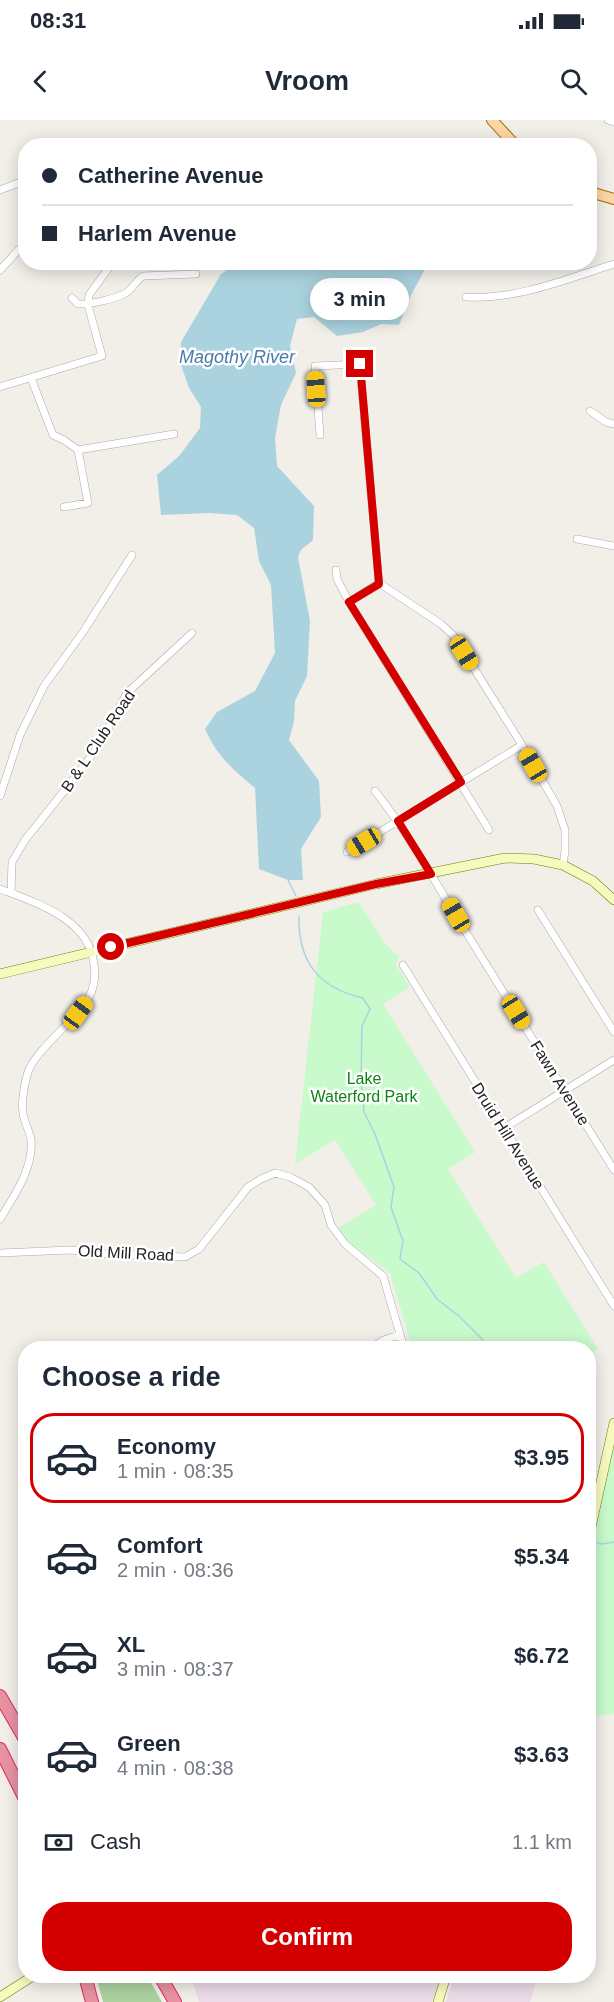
<!DOCTYPE html>
<meta charset="utf-8">
<style>
:root{--surface:#fff;--page:#f6f6f7;--text:#1f2937;--muted:#747a83;--line:#e0e1e3;--accent:#d40000}
body{margin:0;font-family:Helvetica,sans-serif;background:var(--page);color:var(--text);height:100vh;display:flex;flex-direction:column;font-size:22px;white-space:nowrap}
*{box-sizing:border-box;margin:0}
p{font-size:20px;color:var(--muted)}
.icon{flex:none;width:33px;height:33px;fill:none;stroke:currentColor;stroke-width:2;stroke-linecap:round;stroke-linejoin:round}
.map{position:relative;flex:1;overflow:hidden}
.drawer{position:absolute;left:18px;top:1221px;width:578px;height:642px;display:flex;flex-direction:column;background:var(--surface);border-radius:24px;box-shadow:0 3px 15px #0003}
.drawer>*{flex:none}
.guide{position:absolute;left:18px;top:18px;width:579px;height:132px;border-radius:24px;box-shadow:0 3px 15px #0003;display:grid;align-content:center;height:132px;padding:0 24px;background:var(--surface)}
.end{position:absolute;width:27px;height:27px;margin:-14px;border:8px solid #d40000;background:#fff;box-shadow:0 0 0 3px #fff}
.from{border-radius:50%}
.bubble{position:absolute;height:42px;border-radius:21px;background:var(--surface);box-shadow:0 3px 15px #0003;font-size:20px;font-weight:700;line-height:42px;text-align:center}
.car{position:absolute;width:18px;height:36px;margin:-18px -9px;border-radius:8px;box-shadow:0 0 4px 2px #0007;background:linear-gradient(#f5c518 24%,#345 0 40%,#f5c518 0 76%,#345 0 86%,#f5c518 0)}
.guide b{display:flex;align-items:center;gap:21px;height:57px;font-size:22px}
.guide b+b{border-top:2px solid var(--line)}
.guide i{width:15px;height:15px;background:var(--text)}
ul{padding:0;list-style:none}
li{display:flex;align-items:center;gap:18px;height:90px;margin:0 12px 9px;padding:0 12px;border:3px solid transparent;border-radius:24px}
li div{flex:1}
li b{display:block;font-size:22px}
li em{font-style:normal;font-weight:700}
li.on{border-color:var(--accent)}
li>.icon{width:54px;height:54px;stroke-width:1.5}
h2{padding:0 24px;font-size:27px;line-height:72px}
.pay{display:flex;align-items:center;gap:15px;height:66px;padding:0 24px;font-size:22px}
.pay p{margin-inline-start:auto}
.action{display:flex;gap:12px;margin-top:auto;padding:12px 24px}
.action a{flex:1;height:69px;border-radius:24px;background:var(--accent);color:#fff;font-size:24px;font-weight:700;line-height:69px;text-align:center}
.status{display:flex;justify-content:space-between;align-items:center;height:42px;padding:0 30px;background:var(--surface);direction:ltr}
.status svg{height:16px;fill:currentColor}
header{display:flex;justify-content:space-between;align-items:center;height:78px;padding:0 24px;background:var(--surface);font-size:27px;font-weight:700}
.map>svg:first-child{display:block}
</style>
<div class="status"><b>08:31</b><svg viewBox="0 0 49 12"><path d="M0 12V9h3v3zM5 12V6h3v6zM10 12V3h3v9zM15 12V0h3v12zM26 1h20v11H26zM47 4h2v5h-2z"/></svg></div>
<header><svg class="icon" aria-label="back" viewBox="0 0 24 24"><path d="M15 5l-7 7 7 7"/></svg>Vroom<svg class="icon" aria-label="search" viewBox="0 0 24 24"><circle cx="10" cy="10" r="6"/><path d="M15 15l6 6"/></svg></header>
<div class="map">
<svg width="614" height="1882" viewBox="0 0 614 1882">
<rect width="100%" height="100%" fill="#f2efe9"/>
<path fill="#ebdbe8" d="M191,1856h250l-9,26h-233z
M454,1856h84l-8,26h-84z"/>
<path fill="#add19e" d="M99,1856h48l15,26h-59l-6,-22z"/>
<path fill="#c8facc" d="M359,782l26,42 14,12 -3,9 14,22 -27,17 92,148 -27,17 68,109 28,-16 54,87 -10,6v-7h-176l-22,-75 -49,-37 -5,-7 40,-24 -41,-65 -40,24 28,-252z
M614,1321v273l-26,3v-153z"/>
<path fill="#aad3df" d="M240,142l187,1 -4,10 -12,22 -12,30 -18,-1 -18,8 -26,4 -23,-19 -17,2 -7,27 6,27 -15,32 -6,33 2,28 37,40 -1,34 -12,10 -3,7 12,64 -3,55 -12,25 -1,20 -5,19 30,41 2,36 -20,32 2,31h-15l-29,-11 -4,-81c-23,-19 -38,-32 -50,-59l12,-17 38,-21 20,-38 -4,-68 -12,-24 -5,-33 -17,-13 -28,-2 -48,2 -4,-40 23,-20 20,-27 1,-21 -12,-19 -9,-26 1,-20 40,-68z"/>
<g fill="none" stroke-linecap="round" stroke-linejoin="round">
<path stroke="#aad3df" stroke-width="1.5" d="M288,760l8,16
M299,796c-1,45 19,72 64,82l7,11 -8,17 -1,53 3,33 11,22 19,53 -3,20 12,34 -3,18 19,14 18,26 22,17 23,23 5,9
M591,1421l11,3 12,-2"/>
<g stroke="#a9a9a9" stroke-width="8">
<path id="street" d="M608,0l6,2
M0,70l18,-7 8,3
M0,150l26,-28
M466,177c51,3 100,-18 148,-33
M72,178l6,6c12,1 36,-5 48,-11 7,-5 10,-12 17,-17l53,-2
M359,237l20,226
M31,258l22,57 11,5 14,10 10,53 -24,4
M0,267l102,-31 -14,-51 1,-10 24,-33
M590,291l16,11 8,2
M320,315l-5,-69 45,-2
M78,330l96,-16
M577,419l37,7
M336,450l1,9 12,23 140,228
M379,463l62,41 12,11 69,110 35,61 8,24v21l-2,14
M349,482l30,-19
M375,671c34,43 60,91 89,138 50,80 100,160 150,241
M0,676l20,-61 24,-49 39,-54 49,-77
M347,732l175,-107
M0,769c37,14 89,30 94,75 3,21 -3,34 -17,49 -13,16 -44,42 -49,59 -4,14 -7,27 -5,41 1,9 6,17 8,26 3,29 -17,57 -31,80
M11,773l1,-31 13,-22 59,-74 15,-21 28,-52 65,-60
M538,790l76,122
M403,845l211,341
M504,1008l110,-68
M0,1133l70,-3 39,4 76,3 14,-8 49,-62 13,-8 14,-6 15,4 19,10 16,18 6,20 14,19 38,32 21,72
M371,1228l13,-8 15,-5"/>
</g>
<g stroke="#707d05" stroke-width="10">
<path id="secondary" d="M0,854l376,-90 129,-26 29,1 29,6 30,16 21,19
M588,1421l26,-118
M0,1877l33,-21
M438,1882l8,-26"/>
</g>
<g stroke="#a06b00" stroke-width="12">
<path id="primary" d="M492,0l24,26
M590,72l24,7"/>
</g>
<g stroke="#dc2a67" stroke-width="14">
<path id="highway" d="M0,1576l26,45
M0,1629l26,52
M85,1856l7,26
M160,1856l15,26"/>
</g>
<use href="#street" stroke="#fff" stroke-width="7"/>
<use href="#secondary" stroke="#f7fabf" stroke-width="9"/>
<use href="#primary" stroke="#fcd6a4" stroke-width="10"/>
<use href="#highway" stroke="#e892a2" stroke-width="12"/>
</g>
<g fill="none" stroke-linecap="round" stroke-linejoin="round">
<path stroke="#d40000" stroke-width="8" d="M111,827l265,-63 55,-10 -33,-53 63,-39 -112,-180 30,-18 -19,-220"/>
</g>
<g text-anchor="middle" dominant-baseline="central" stroke-width="5" stroke-linejoin="round" paint-order="stroke">
<g font-size="16" fill="#222" stroke="#fff">
<text transform="translate(98 621) rotate(-56)">B &amp; L Club Road</text>
<text transform="translate(560 963) rotate(58)">Fawn Avenue</text>
<text transform="translate(508 1016) rotate(58)">Druid Hill Avenue</text>
<text transform="translate(126 1133) rotate(3)">Old Mill Road</text>
</g>
<g font-size="16" fill="#0c8416" stroke="#fff">
<text x="364" y="958">Lake<tspan x="364" dy="18">Waterford Park</tspan></text>
</g>
<g font-size="18" font-style="italic" fill="#4a7aab" stroke="#fff">
<text x="237" y="237">Magothy River</text>
</g>
</g>
</svg>
<i class="end from" style="left:111px;top:827px"></i>
<i class="end" style="left:360px;top:244px"></i>
<div class="bubble" style="left:310px;top:158px;width:99px">3 min</div>
<i class="car" style="left:316px;top:269px;rotate:356deg"></i>
<i class="car" style="left:464px;top:533px;rotate:148deg"></i>
<i class="car" style="left:533px;top:645px;rotate:330deg"></i>
<i class="car" style="left:364px;top:722px;rotate:239deg"></i>
<i class="car" style="left:456px;top:795px;rotate:330deg"></i>
<i class="car" style="left:516px;top:892px;rotate:148deg"></i>
<i class="car" style="left:78px;top:893px;rotate:36deg"></i>
<div class="guide">
<b><i class="from"></i>Catherine Avenue</b>
<b><i></i>Harlem Avenue</b>
</div>
<section class="drawer">
<h2>Choose a ride</h2>
<ul>
<li class="on"><svg class="icon" aria-label="car" viewBox="0 0 24 24"><path d="M5 17H2v-5l4-1 3-4h7l3 4 3 1v5h-3M9 17h6M6 11h13"/><circle cx="7" cy="17" r="2"/><circle cx="17" cy="17" r="2"/></svg><div><b>Economy</b><p>1 min · 08:35</p></div><em>$3.95</em></li>
<li><svg class="icon" aria-label="car" viewBox="0 0 24 24"><path d="M5 17H2v-5l4-1 3-4h7l3 4 3 1v5h-3M9 17h6M6 11h13"/><circle cx="7" cy="17" r="2"/><circle cx="17" cy="17" r="2"/></svg><div><b>Comfort</b><p>2 min · 08:36</p></div><em>$5.34</em></li>
<li><svg class="icon" aria-label="car" viewBox="0 0 24 24"><path d="M5 17H2v-5l4-1 3-4h7l3 4 3 1v5h-3M9 17h6M6 11h13"/><circle cx="7" cy="17" r="2"/><circle cx="17" cy="17" r="2"/></svg><div><b>XL</b><p>3 min · 08:37</p></div><em>$6.72</em></li>
<li><svg class="icon" aria-label="car" viewBox="0 0 24 24"><path d="M5 17H2v-5l4-1 3-4h7l3 4 3 1v5h-3M9 17h6M6 11h13"/><circle cx="7" cy="17" r="2"/><circle cx="17" cy="17" r="2"/></svg><div><b>Green</b><p>4 min · 08:38</p></div><em>$3.63</em></li>
</ul>
<div class="pay"><svg class="icon" aria-label="cash" viewBox="0 0 24 24"><path d="M3 7h18v10H3z"/><circle cx="12" cy="12" r="2"/></svg>Cash<p>1.1 km</p></div>
<div class="action"><a>Confirm</a></div>
</section>
</div>
